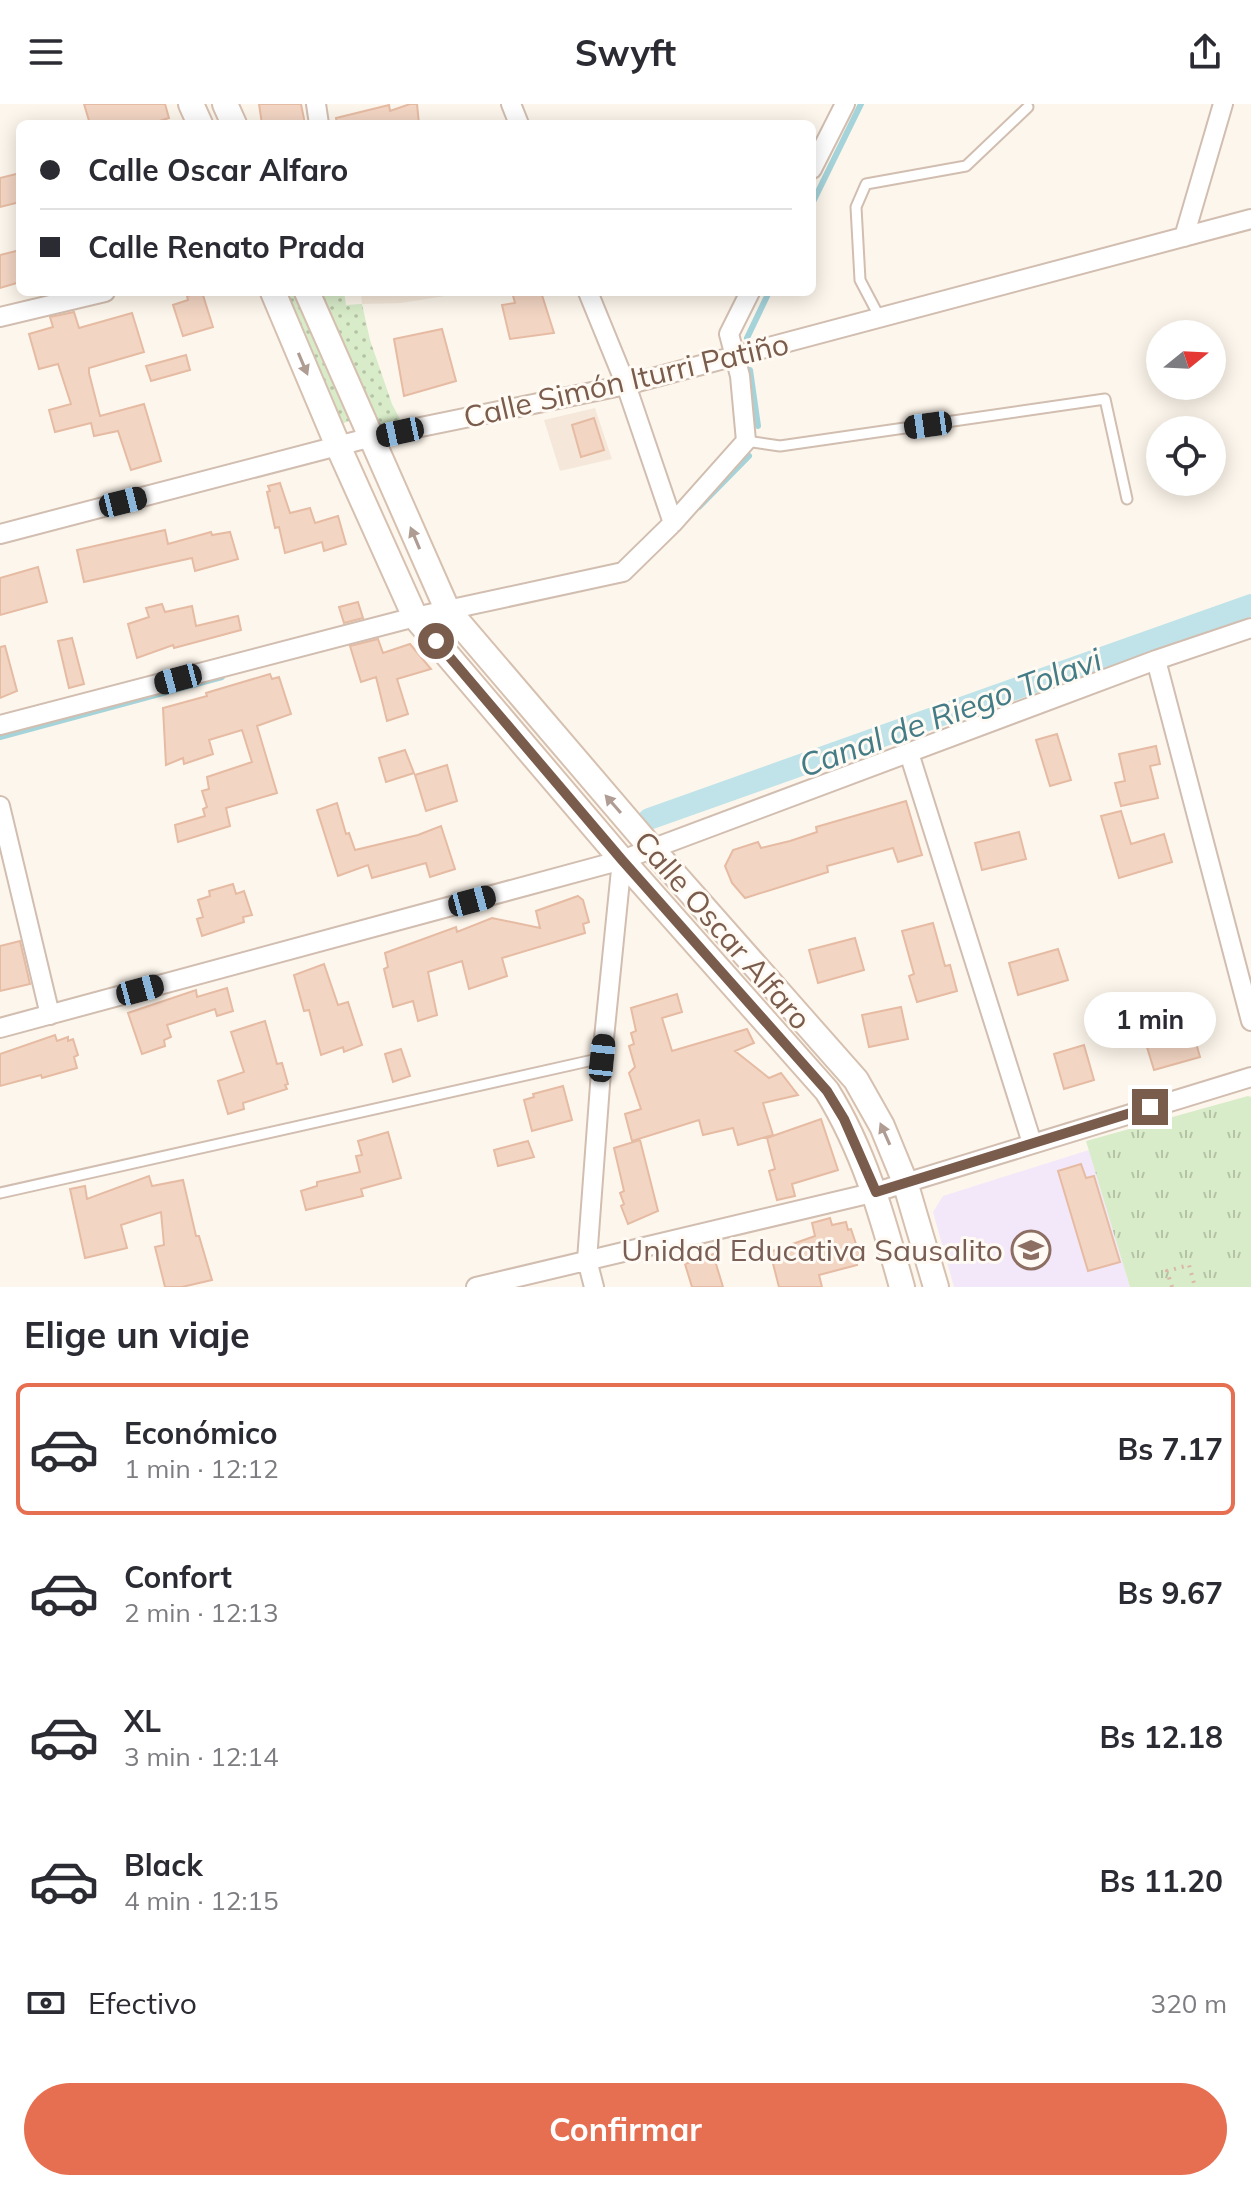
<!DOCTYPE html>
<html lang="es">
<meta charset="utf-8">
<style>
:root{--surface:#fff;--page:#f7f7f7;--text:#2b2b33;--muted:#7c7c81;--line:#e1e1e2;--accent:#e76f51}
body{margin:0;font-family:Mulish,sans-serif;background:var(--page);color:var(--text);height:100vh;display:flex;flex-direction:column;font-size:30px;white-space:nowrap}
*{box-sizing:border-box;margin:0}
p{font-size:26px;color:var(--muted)}
.icon{flex:none;width:44px;height:44px;fill:none;stroke:currentColor;stroke-width:2;stroke-linecap:round;stroke-linejoin:round}
.map{position:relative;height:1183px;overflow:hidden}
.panel{display:flex;flex-direction:column;background:var(--surface);flex:1}
.panel>*{flex:none}
.top-card{position:absolute;left:16px;top:16px;width:800px;height:176px;border-radius:12px;box-shadow:0 4px 20px #0003;display:grid;align-content:center;height:176px;padding:0 24px;background:var(--surface)}
.needle{width:52px;rotate:72deg}
.fabs{position:absolute;left:1146px;top:216px;display:grid;gap:16px}
.fabs a{display:grid;place-items:center;width:80px;height:80px;border-radius:50%;background:var(--surface);box-shadow:0 4px 20px #0003;font-size:40px}
.end{position:absolute;width:36px;height:36px;margin:-18px;border:10px solid #7a5c4d;background:#fff;box-shadow:0 0 0 4px #fff}
.from{border-radius:50%}
.bubble{position:absolute;height:56px;border-radius:28px;background:var(--surface);box-shadow:0 4px 20px #0003;font-size:26px;font-weight:700;line-height:56px;text-align:center}
.car{position:absolute;width:24px;height:48px;margin:-24px -12px;border-radius:10px;box-shadow:0 0 6px 2px #0007;background:linear-gradient(#222 24%,#8ab4d8 0 40%,#222 0 76%,#8ab4d8 0 86%,#222 0)}
.top-card b{display:flex;align-items:center;gap:28px;height:76px;font-size:30px}
.top-card b+b{border-top:2px solid var(--line)}
.top-card i{width:20px;height:20px;background:var(--text)}
ul{padding:0;list-style:none}
li{display:flex;align-items:center;gap:24px;height:132px;margin:0 16px 12px;padding:0 8px;border:4px solid transparent;border-radius:12px}
li div{flex:1}
li b{display:block;font-size:30px}
li em{font-style:normal;font-weight:700}
li.selected{border-color:var(--accent)}
li>.icon{width:72px;height:72px;stroke-width:1.5}
h2{padding:0 24px;font-size:36px;line-height:96px}
.pay{display:flex;align-items:center;gap:20px;height:88px;padding:0 24px;font-size:30px}
.pay p{margin-inline-start:auto}
.cta{display:flex;gap:16px;margin-top:auto;padding:16px 24px}
.cta a{flex:1;height:92px;border-radius:48px;background:var(--accent);color:#fff;font-size:32px;font-weight:700;line-height:92px;text-align:center}
header{display:flex;justify-content:space-between;align-items:center;height:104px;padding:0 24px;background:var(--surface);font-size:36px;font-weight:700}
.map>svg:first-child{display:block}
</style>
<header><svg class="icon" aria-label="menu" viewBox="0 0 24 24"><path d="M4 6h16M4 12h16M4 18h16"/></svg>Swyft<svg class="icon" aria-label="share" viewBox="0 0 24 24"><path d="M12 15V3M7 8l5-5 5 5M5 13v7h14v-7"/></svg></header>
<div class="map">
<svg width="1251" height="1183" viewBox="0 0 1251 1183">
<defs>
<pattern id="grass-dots" width="8" height="8" patternUnits="userSpaceOnUse" patternTransform="scale(2)"><rect width="8" height="8" fill="#d8ecc9"/><path d="M2 2h.1M6 6h.1" fill="none" stroke="#b4c2a5" stroke-width="1.8" stroke-linecap="round"/></pattern>
<pattern id="park-tufts" width="24" height="20" patternUnits="userSpaceOnUse" patternTransform="scale(2)"><rect width="24" height="20" fill="#d8ecc9"/><path d="M3 7l-1-3M5 7V3M7 7l1-3M15 17l-1-3M17 17v-4M19 17l1-3" fill="none" stroke="#b4c2a5"/></pattern>
</defs>
<rect width="100%" height="100%" fill="#fdf6ec"/>
<path fill="#f5e8da" d="M361,188h83l1,4 -44,7 -39,1z
M595,304l17,51 -52,12 -16,-51z"/>
<path fill="#f3e8fa" d="M1089,1046l41,137h-176l-21,-75 10,-16z"/>
<path fill="url(#grass-dots)" d="M284,188h11l56,128 -9,4z
M319,188h25l2,13 16,-1 8,36 22,64 10,19 -16,5 -8,-2z"/>
<path fill="url(#park-tufts)" d="M1248,992l3,1v190h-121l-44,-146z"/>
<g fill="none" stroke-linecap="round" stroke-linejoin="round">
<path stroke="#a5d3da" stroke-width="6" d="M812,100l49,-100
M747,234l22,-46
M750,266l8,56
M699,403l50,-51
M0,633l222,-60"/>
<path stroke="#bfe3e8" stroke-width="22" d="M649,715l602,-214"/>
</g>
<path fill="#f3d5c3" stroke="#e6bba3" stroke-width="2" d="M84,0h81l4,14 -19,6h-60z
M259,0h42l4,20h-43z
M410,0h7l2,20h-82l-1,-6 53,-13 1,6z
M20,69v29l-20,5v-29z
M20,146v32l-20,6v-33z
M202,188l11,35 -30,9 -10,-31 15,-5 -1,-4z
M512,188h29l13,41 -44,6 -8,-34 13,-2z
M74,208l5,16 53,-15 12,39 -55,16v5l11,43 44,-12 17,57 -30,9 -13,-39 -24,5 -3,-13 -36,9 -6,-22 22,-6 -13,-40 -19,5 -10,-35 24,-7 -3,-10z
M442,225l14,52 -52,15 -10,-57z
M186,251l4,15 -39,11 -5,-15z
M594,314l10,32 -23,7 -9,-32z
M280,379l10,30 20,-5 5,15 23,-7 8,28 -22,7 -2,-9 -37,11 -6,-26 -4,1 -8,-36 3,-1 -2,-5z
M165,426l3,14 43,-12 1,3 18,-3 8,27 -43,12 -3,-13 -108,24 -7,-32z
M38,463l9,35 -47,13v-37z
M358,498l5,16 -19,5 -5,-16z
M162,500l3,8 27,-6 4,20 42,-10 3,14 -67,18 -1,-3 -36,13 -9,-34 21,-7 -3,-9z
M72,534l12,46 -15,4 -11,-47z
M378,535l5,14 27,-9 21,25 -34,10 11,35 -21,7 -11,-44 -15,5 -11,-36z
M5,542l12,45 -17,7v-51z
M270,570l2,5 7,-2 12,37 -34,12 20,67 -51,15 4,18 -52,16 -3,-17 30,-9 -2,-7 4,-2 -5,-16 7,-2 -2,-12 45,-15 -10,-32 -33,10 4,14 -29,10 -1,-6 -17,7 -3,-57 44,-12 -1,-3z
M1057,630l14,46 -21,6 -14,-46z
M1156,642l4,18 -10,2 8,32 -37,8 -6,-23 10,-2 -6,-27z
M405,646l9,23 -28,9 -7,-24z
M447,661l10,36 -31,10 -11,-36z
M906,697l16,54 -24,7 -5,-14 -66,18 1,6 -83,26 -13,-15 -7,-17 8,-16 25,-8 3,6 29,-7 27,-9 -1,-5z
M337,699l9,31 3,-1 6,17 63,-15 23,-9 14,43 -25,8 -4,-14 -54,15 -4,-13 -30,11 -21,-66z
M1121,707l10,33 33,-10 8,28 -53,16 -18,-62z
M1019,728l7,27 -44,11 -7,-27z
M233,780l3,10 8,-3 8,24 -9,2 1,5 -42,14 -5,-17 6,-2 -5,-17 12,-4 -1,-5z
M578,792l5,4 6,22 -6,2 2,9 -83,25 5,18 -38,13 -7,-28 -34,11 9,43 -19,6 -5,-20 -20,6 -9,-38 4,-2 -3,-14 71,-26 1,5 35,-14 48,10 -4,-17z
M933,819l12,43 5,-1 7,26 -40,11 -8,-26 5,-2 -12,-43z
M855,834l9,32 -46,13 -9,-33z
M20,837l10,43 -30,7v-45z
M1058,845l10,31 -50,15 -9,-32z
M324,860l14,41 10,-3 14,43 -18,7 -1,-5 -22,8 -12,-45 -5,1 -10,-36z
M227,884l6,23 -16,5 -2,-7 -48,16 4,12 -7,3 1,6 -23,8 -14,-41 68,-23 1,7z
M677,890l5,18 -20,6 10,33 75,-22 7,14 -19,8 34,27 12,-5 17,22 -35,8 10,32 -35,10 -5,-17 -30,7 -4,-15 -67,21 -7,-27 16,-5 -12,-36 6,-6 -6,-21 5,-2 -3,-11 5,-2 -5,-23z
M901,903l7,32 -39,8 -7,-32z
M1186,903l14,50 -46,13 -15,-49z
M265,917l12,43 5,-1 6,21 -3,1 2,4 -44,14 1,6 -16,5 -10,-33 26,-9 -13,-40z
M55,931l2,6 11,-4v4l5,-2 5,16 -4,2 3,11 -35,10 -1,-3 -41,11v-32z
M1084,941l10,35 -30,9 -10,-35z
M401,945l9,27 -17,6 -8,-28z
M563,982l9,34 -40,11 -8,-31 10,-3 -1,-3z
M821,1015l17,51 -46,14 3,12 -18,4 -8,-29 6,-2 -8,-31z
M388,1028l13,46 -40,11 2,7 -57,14 -5,-19 16,-5v-4l43,-10 -4,-16 6,-1 -4,-14z
M640,1036l18,71 -30,13 -7,-18 3,-2 -4,-11 4,-2 -10,-43z
M528,1037l6,16 -36,9 -4,-16z
M1081,1060l5,14 8,-2 26,86 -32,9 -30,-100z
M149,1072l3,10 31,-6 13,56h3l13,44 -30,7h-17l-10,-40 9,-2 -3,-33 -40,13 6,23 -42,10 -15,-69 15,-3 2,13z
M830,1114l2,7 14,-3 2,8 3,-1 9,27 -5,1 2,8 -38,10 3,12h-43l-9,-35 45,-16 -3,-13z
M713,1150l10,33h-31l-7,-23z"/>
<g fill="none" stroke-linecap="round" stroke-linejoin="round">
<g stroke="#d1beb0" stroke-width="13">
<path id="lane" d="M880,214l-20,-38 -4,-73 10,-23 100,-18 62,-59
M746,337l34,5 325,-47 22,100
M0,1089l602,-135"/>
</g>
<g stroke="#d1beb0" stroke-width="22">
<path id="street" d="M316,0l3,20
M511,0l8,20
M812,65l33,-65
M1184,133l39,-133
M588,188l38,93 47,138
M0,213l105,-25
M0,430l372,-97 254,-52 625,-166
M1156,556l95,361
M0,621l415,-108 208,-45 50,-49 73,-82 -6,-65 -11,-42 21,-42
M909,649l123,390
M0,702l50,209
M0,924l622,-168 534,-200 95,-32
M476,1183l400,-95 375,-115
M594,1183l-7,-27 15,-202 20,-198"/>
</g>
<g stroke="#d6c0b0" stroke-width="28">
<path id="secondary" d="M191,0l9,20
M225,0l9,20
M273,188l65,154 77,171 207,243 205,231c38,61 56,128 75,196
M307,188l140,317 206,241 203,230 26,46 23,56 31,105"/>
</g>
<path stroke="#d9b8a5" stroke-width="4" stroke-dasharray="2 6" stroke-linecap="butt" d="M1172,1183l-5,-16 22,-6 6,22"/>
<use href="#lane" stroke="#fff" stroke-width="9"/>
<use href="#street" stroke="#fff" stroke-width="18"/>
<use href="#secondary" stroke="#fff" stroke-width="24"/>
</g>
<defs><path id="oneway-solid" d="M-6-.8H1V-3.2L6.5 0L1 3.2V.8H-6Z" transform="scale(2)"/></defs>
<g fill="#af9d94">
<use href="#oneway-solid" transform="translate(303 260) rotate(67)"/>
<use href="#oneway-solid" transform="translate(415 434) rotate(-113)"/>
<use href="#oneway-solid" transform="translate(613 700) rotate(-131)"/>
<use href="#oneway-solid" transform="translate(885 1030) rotate(-114)"/>
</g>
<g fill="none" stroke-linecap="round" stroke-linejoin="round">
<path stroke="#7a5c4d" stroke-width="10" d="M436,537l186,219 205,231 17,28 32,73 274,-85"/>
</g>
<defs>
<g id="school-ring" transform="scale(2)"><circle r="9.5" fill="#fffaf3" stroke="#8d6e63" stroke-width="1.5"/><path d="M0-5L7-2L0 1L-7-2ZM-4 1L0 2.5L4 1V4Q0 6-4 4Z" fill="#8d6e63"/></g>
</defs>
<g fill-rule="evenodd">
<use href="#school-ring" x="1031" y="1146"/>
</g>
<g text-anchor="middle" dominant-baseline="central" stroke-width="6" stroke-linejoin="round" paint-order="stroke">
<g font-size="30" fill="#7a5c4d" stroke="#fffaf3">
<text transform="translate(626 276) rotate(-13)">Calle Simón Iturri Patiño</text>
<text transform="translate(723 826) rotate(49)">Calle Oscar Alfaro</text>
</g>
<g font-size="30" fill="#785e54" stroke="#fffaf3" text-anchor="end">
<text x="1003" y="1146">Unidad Educativa Sausalito</text>
</g>
<g font-size="32" font-style="italic" fill="#437c86" stroke="#fffaf3">
<text transform="translate(950 608) rotate(-20)">Canal de Riego Tolavi</text>
</g>
</g>
</svg>
<div class="fabs">
<a><svg class="needle" viewBox="-14 -14 28 28"><path d="M0-13l5 13h-10z" fill="#e53935"/><path d="M0 13l5-13h-10z" fill="#7c7c81"/></svg></a>
<a><svg class="icon" aria-label="locate" viewBox="0 0 24 24"><circle cx="12" cy="12" r="6"/><path d="M12 2v4M12 18v4M2 12h4M18 12h4"/></svg></a>
</div>
<i class="end from" style="left:436px;top:537px"></i>
<i class="end" style="left:1150px;top:1003px"></i>
<div class="bubble" style="left:1084px;top:888px;width:132px">1 min</div>
<i class="car" style="left:928px;top:321px;rotate:262deg"></i>
<i class="car" style="left:400px;top:328px;rotate:258deg"></i>
<i class="car" style="left:123px;top:398px;rotate:76deg"></i>
<i class="car" style="left:178px;top:575px;rotate:255deg"></i>
<i class="car" style="left:472px;top:797px;rotate:75deg"></i>
<i class="car" style="left:140px;top:886px;rotate:75deg"></i>
<i class="car" style="left:602px;top:954px;rotate:6deg"></i>
<div class="top-card">
<b><i class="from"></i>Calle Oscar Alfaro</b>
<b><i></i>Calle Renato Prada</b>
</div>
</div>
<section class="panel">
<h2>Elige un viaje</h2>
<ul>
<li class="selected"><svg class="icon" aria-label="car" viewBox="0 0 24 24"><path d="M5 17H2v-5l4-1 3-4h7l3 4 3 1v5h-3M9 17h6M6 11h13"/><circle cx="7" cy="17" r="2"/><circle cx="17" cy="17" r="2"/></svg><div><b>Económico</b><p>1 min · 12:12</p></div><em>Bs 7.17</em></li>
<li><svg class="icon" aria-label="car" viewBox="0 0 24 24"><path d="M5 17H2v-5l4-1 3-4h7l3 4 3 1v5h-3M9 17h6M6 11h13"/><circle cx="7" cy="17" r="2"/><circle cx="17" cy="17" r="2"/></svg><div><b>Confort</b><p>2 min · 12:13</p></div><em>Bs 9.67</em></li>
<li><svg class="icon" aria-label="car" viewBox="0 0 24 24"><path d="M5 17H2v-5l4-1 3-4h7l3 4 3 1v5h-3M9 17h6M6 11h13"/><circle cx="7" cy="17" r="2"/><circle cx="17" cy="17" r="2"/></svg><div><b>XL</b><p>3 min · 12:14</p></div><em>Bs 12.18</em></li>
<li><svg class="icon" aria-label="car" viewBox="0 0 24 24"><path d="M5 17H2v-5l4-1 3-4h7l3 4 3 1v5h-3M9 17h6M6 11h13"/><circle cx="7" cy="17" r="2"/><circle cx="17" cy="17" r="2"/></svg><div><b>Black</b><p>4 min · 12:15</p></div><em>Bs 11.20</em></li>
</ul>
<div class="pay"><svg class="icon" aria-label="cash" viewBox="0 0 24 24"><path d="M3 7h18v10H3z"/><circle cx="12" cy="12" r="2"/></svg>Efectivo<p>320 m</p></div>
<div class="cta"><a>Confirmar</a></div>
</section>
